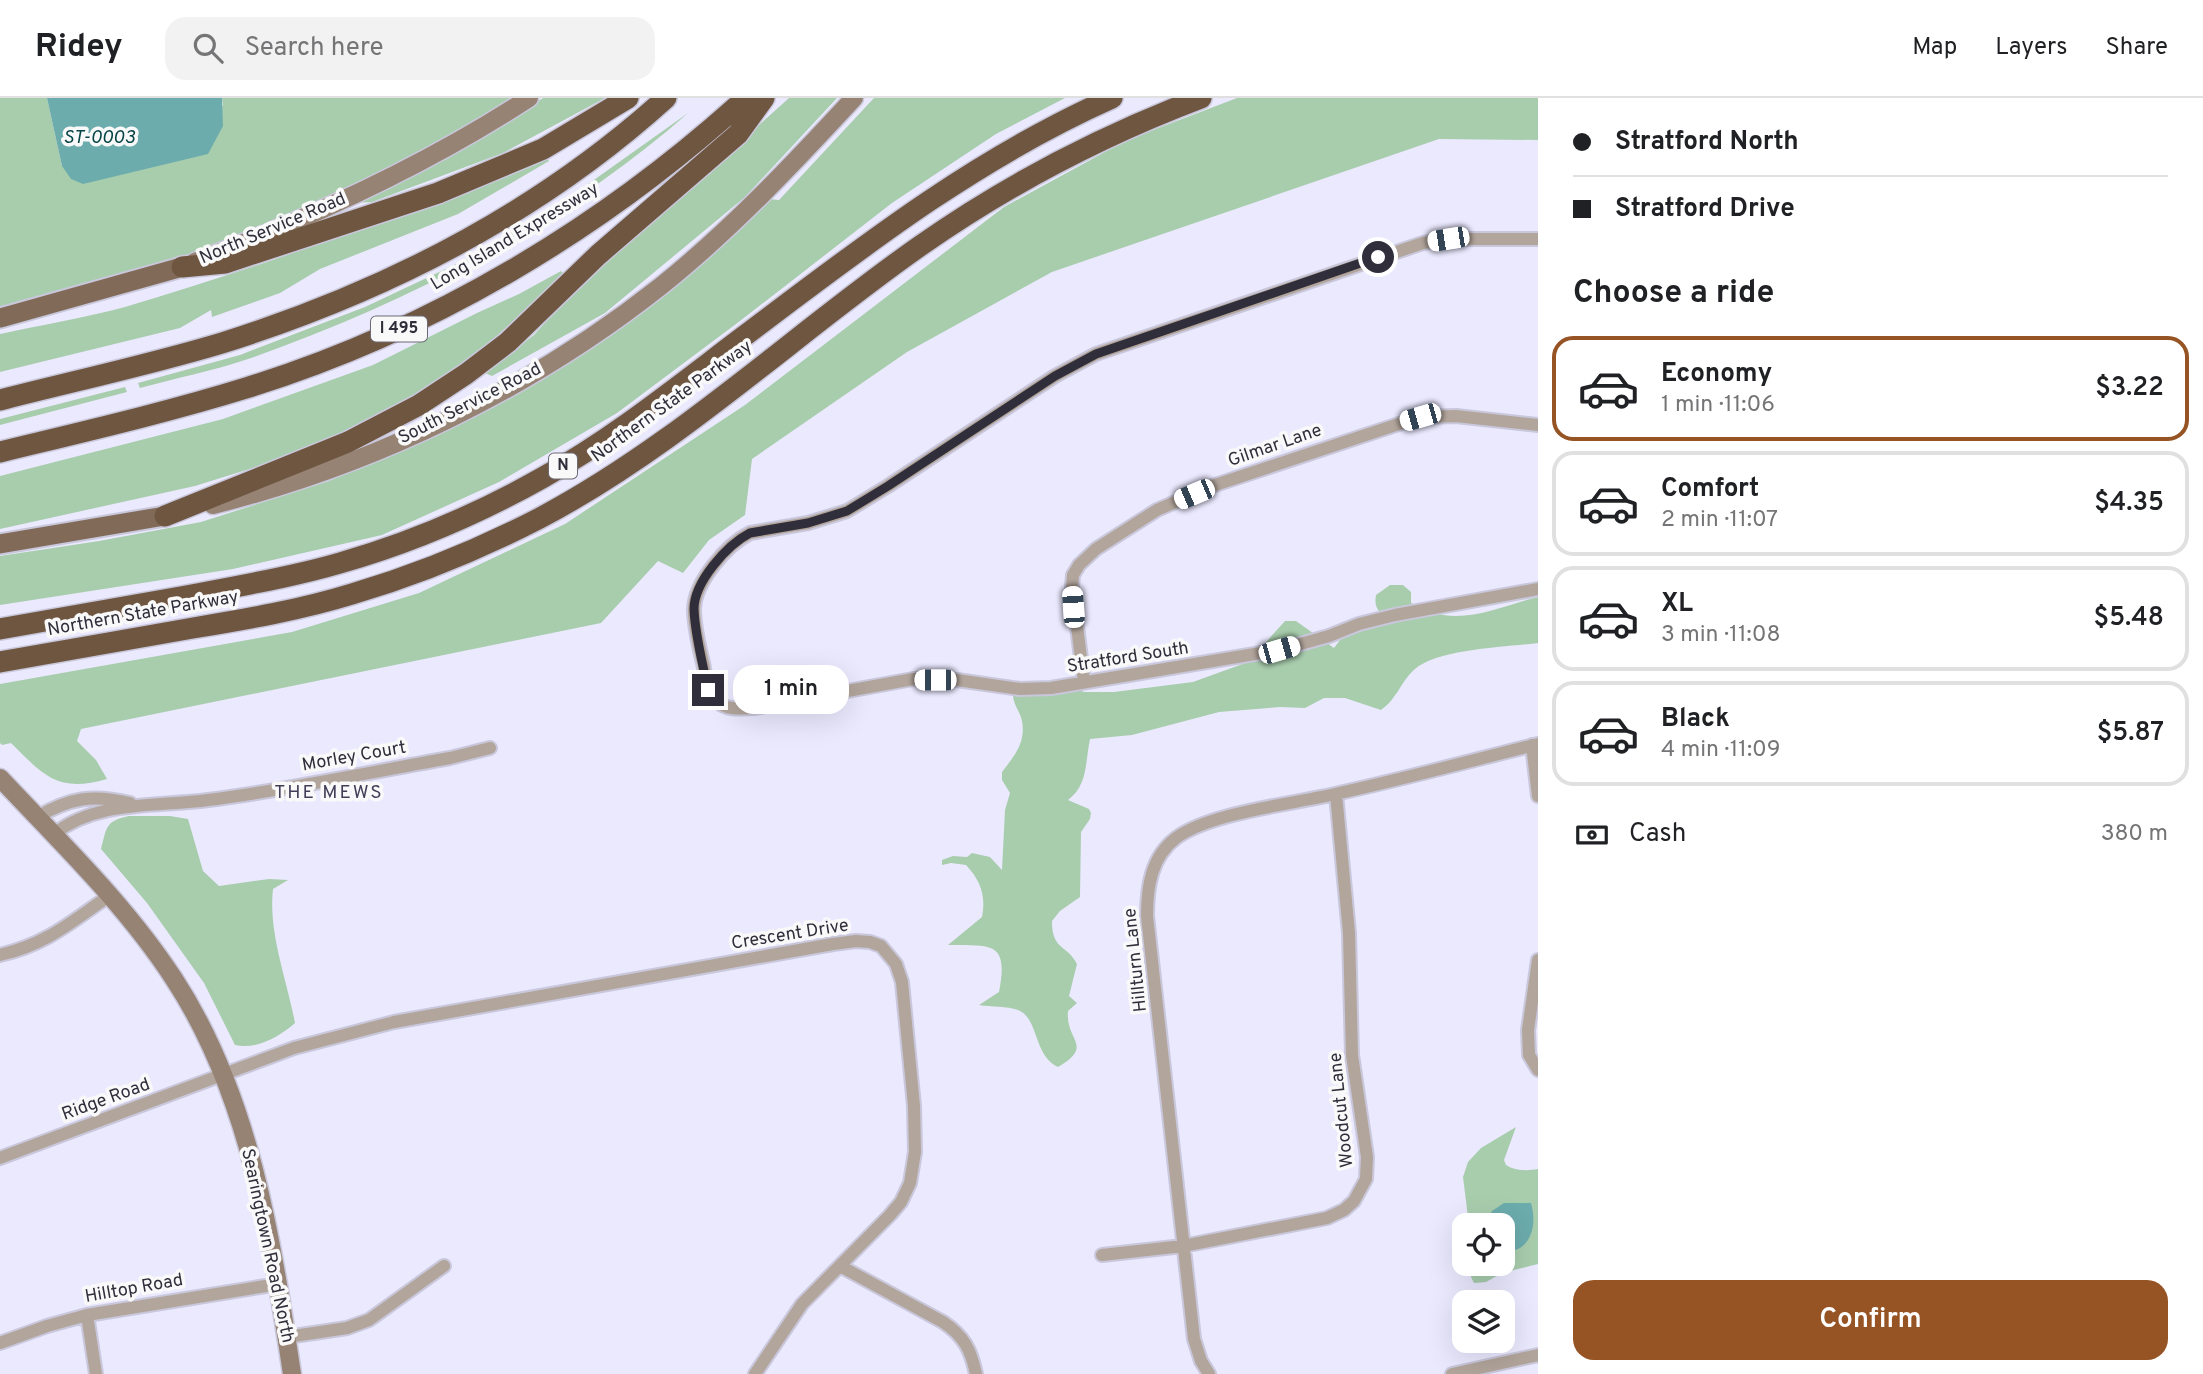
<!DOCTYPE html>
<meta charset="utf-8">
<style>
:root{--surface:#fff;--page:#f2f2f2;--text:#202124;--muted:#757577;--line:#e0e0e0;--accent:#965323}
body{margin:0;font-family:Overpass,sans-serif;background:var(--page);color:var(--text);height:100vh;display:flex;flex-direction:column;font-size:26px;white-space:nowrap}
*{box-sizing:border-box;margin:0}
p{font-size:23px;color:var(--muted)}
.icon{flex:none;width:38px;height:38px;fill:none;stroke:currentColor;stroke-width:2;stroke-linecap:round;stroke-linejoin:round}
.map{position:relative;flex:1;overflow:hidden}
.drawer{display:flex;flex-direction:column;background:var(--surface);width:665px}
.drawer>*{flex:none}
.guide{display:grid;align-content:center;height:154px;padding:0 35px;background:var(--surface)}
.fabs{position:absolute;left:1452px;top:1115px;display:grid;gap:14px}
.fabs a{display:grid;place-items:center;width:63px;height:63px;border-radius:14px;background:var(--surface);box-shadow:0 7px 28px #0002;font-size:35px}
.end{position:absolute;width:32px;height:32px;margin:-16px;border:9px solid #302e3b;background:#fff;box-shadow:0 0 0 4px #fff}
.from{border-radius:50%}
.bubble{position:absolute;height:49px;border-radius:21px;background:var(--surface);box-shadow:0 7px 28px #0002;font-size:23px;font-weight:600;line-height:49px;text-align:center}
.car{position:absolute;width:21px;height:42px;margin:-21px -10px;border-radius:9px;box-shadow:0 0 5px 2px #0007;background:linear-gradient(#fff 24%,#345 0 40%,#fff 0 76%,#345 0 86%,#fff 0)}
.guide b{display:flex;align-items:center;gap:24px;height:66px;font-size:26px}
.guide b+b{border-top:2px solid var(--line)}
.guide i{width:18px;height:18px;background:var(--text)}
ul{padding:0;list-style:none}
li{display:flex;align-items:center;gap:21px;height:105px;margin:0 14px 10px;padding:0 21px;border:4px solid var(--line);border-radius:21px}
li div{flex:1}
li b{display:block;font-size:26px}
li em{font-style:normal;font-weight:600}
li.current{border-color:var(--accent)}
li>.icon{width:63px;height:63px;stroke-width:1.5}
h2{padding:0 35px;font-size:32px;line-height:84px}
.pay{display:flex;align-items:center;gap:18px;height:77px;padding:0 35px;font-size:26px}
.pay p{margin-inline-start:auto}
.cta{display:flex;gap:14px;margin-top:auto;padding:14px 35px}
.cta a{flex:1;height:80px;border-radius:21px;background:var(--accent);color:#fff;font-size:28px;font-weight:600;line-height:80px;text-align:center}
header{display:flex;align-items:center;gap:42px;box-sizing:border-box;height:98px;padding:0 35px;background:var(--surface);border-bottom:2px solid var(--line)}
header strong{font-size:33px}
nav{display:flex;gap:38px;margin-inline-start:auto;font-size:24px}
.search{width:490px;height:63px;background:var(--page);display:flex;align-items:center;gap:18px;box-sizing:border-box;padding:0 24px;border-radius:21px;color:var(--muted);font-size:26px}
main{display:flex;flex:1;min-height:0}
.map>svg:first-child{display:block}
</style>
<header>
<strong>Ridey</strong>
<div class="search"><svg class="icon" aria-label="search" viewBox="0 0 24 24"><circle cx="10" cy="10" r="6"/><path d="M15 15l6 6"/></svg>Search here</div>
<nav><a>Map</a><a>Layers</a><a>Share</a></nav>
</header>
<main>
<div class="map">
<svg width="1538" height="1276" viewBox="0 0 1538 1276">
<rect width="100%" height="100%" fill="#ebe9fe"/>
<path fill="#a8cdad" d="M0,0h47l15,68 161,-60 -1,-8h302l-258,135 -266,85z
M543,0h62l-102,55 -131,49 -19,1 147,-77z
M789,0h48l-92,99 -140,116 -113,63 -7,-3 49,-38 35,-39z
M874,0h191l-69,36 -104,69 -152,118 -123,92 -118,69 -117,53 -149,34 -233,36v-49l99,-15 102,-19 128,-41 128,-55 158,-95 154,-132 10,1z
M1237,0h301v42l-99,-1 -387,133 -145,80 -155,107 -7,56 -36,25 -26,33 -25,-12 -57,62 -520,106 -4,12 19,19 11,19c-49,14 -63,-3 -96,-36l-9,2 -2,-2v-59l292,-52 127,-39 146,-69 180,-119 259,-198 123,-67z
M688,15c-123,109 -285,192 -440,246 -35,12 -72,19 -108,29l-2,-5 102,-28 125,-48 106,-50 106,-65z
M546,58l3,5 -91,53 -138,55 -40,24 -68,24 -1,-7 -31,18 -180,44v-38c41,-9 84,-16 125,-27 143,-42 283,-94 421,-151z
M561,173l4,4 -92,82 -93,63 -85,35 -100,31 -195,43v-53l223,-57 150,-54 104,-52 42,-19z
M125,289l2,5 -127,33v-6z
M1390,487h13l8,7v11c10,4 22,10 32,12 33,5 65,-11 95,-18v46c-31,4 -100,6 -123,26 -14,12 -18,30 -34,41l-36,-12h-21l-19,10 -25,-1 -61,5 -87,23 -42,4c-5,24 -2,46 -22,61l21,9 2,4 -1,6 -9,13 -1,65 -20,14 -8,10c0,30 15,23 25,43l-8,32 8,7 -9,8c-3,30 27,34 -10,56 -25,-12 -19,-49 -40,-57 -11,-4 -27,-3 -39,-5l20,-13c10,-52 -8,-46 -51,-47l34,-28c4,-21 -1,-36 -16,-52l-15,-2 -9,2v-5l11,-4 14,1 5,-4 18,4 12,13 3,-60 5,-17 -8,-13v-8c12,-16 24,-29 20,-51 -2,-10 -9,-16 -9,-27l7,-5 49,-4 15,7h30l79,-10 55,-20 37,-41h11l38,27 22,-29 39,4c-12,-9 -22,-11 -19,-28z
M129,718h41l18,3 15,52 16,15 50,-7 19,1 -15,9c-5,44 14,91 22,134 -16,14 -39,27 -60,22l-31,-62 -57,-80 -46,-54c6,-22 4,-28 28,-33z
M1516,1029l-12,33 2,5c9,6 22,6 32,4v95l-36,9 -16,9 -12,1 -3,-6 2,-13h30v-39h-34l-6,-48 5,-15 13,-14z"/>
<path fill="#6cacad" d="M47,0h175l1,28 -15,28 -125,30 -12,-5 -9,-13z
M1504,1105h27c7,23 -1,51 -28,48v-26h-18l7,-14z"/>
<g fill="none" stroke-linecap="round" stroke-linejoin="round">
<g stroke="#c9c7db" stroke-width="16">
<path id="minor" d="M1538,141h-90l-25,4 -327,111 -41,22 -167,110 -41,25 -39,12 -58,10c-24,12 -55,49 -56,76 0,18 5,37 9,54 3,14 3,29 15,39 10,9 24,6 37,6l158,-29 44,1 63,9 31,-1 228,-38 50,-14 30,-12 36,-9 143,-26
M1084,584l-12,-95 1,-12 6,-10 17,-16 61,-39 55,-24 208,-69 36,-1 82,9
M1532,647l6,51
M37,719c33,-19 55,-23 93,-14
M54,736c43,-34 102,-27 154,-34 81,-10 162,-28 242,-42l40,-10
M0,857c47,-11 71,-33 109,-59
M1538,862l-10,70 1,25 9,15
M0,1060l294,-110 100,-26 439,-78 23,-3 14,1 11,4 15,18 6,18 12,124 1,46 -5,31 -9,19 -11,13 -88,89 -47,70
M1102,1157l81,-9 144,-28 17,-8 10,-9 12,-22 1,-22 -15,-102 -3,-122 -13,-139
M840,1168l103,56c21,14 28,28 33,52
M87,1217l9,59
M287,1239l60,-9 22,-8 75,-54
M0,1245l47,-17 40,-11 191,-31
M1209,1276l-8,-13 -7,-22 -47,-423c0,-29 4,-59 29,-78 33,-25 116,-34 159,-44 68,-15 135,-33 203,-50
M1452,1276l86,-19"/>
</g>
<g stroke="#c9c7db" stroke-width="21">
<path id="secondary" d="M195,164c116,-44 230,-96 334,-164
M213,407c161,-40 318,-116 448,-219 70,-56 132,-122 193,-188
M0,680c60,64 126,127 174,201 76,116 98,261 118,395"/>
</g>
<g stroke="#c9c7db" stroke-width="23">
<path id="primary" d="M0,220l182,-51
M0,446l165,-28"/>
</g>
<g stroke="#c9c7db" stroke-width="24">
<path id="motorway" d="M182,169l43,-4 213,-70 105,-44 85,-51
M0,302c74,-19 149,-35 222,-57 162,-51 317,-130 444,-245
M0,354c82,-20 165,-39 246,-64 185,-57 357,-160 500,-290
M165,418l183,-74 71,-37 47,-31 42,-32 90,-87 140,-121 26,-36
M0,531c62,-11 124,-22 186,-33 51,-10 103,-18 154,-33 70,-20 138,-49 202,-85 72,-40 136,-92 201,-141 119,-90 232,-178 369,-239
M0,564c64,-11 129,-23 193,-34 54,-9 107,-18 159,-34 65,-19 128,-45 188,-76 138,-73 253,-183 380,-272 87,-61 181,-110 281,-148"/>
</g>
<use href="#minor" stroke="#b2a59b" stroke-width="12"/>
<use href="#secondary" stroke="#968374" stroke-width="18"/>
<use href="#primary" stroke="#816b58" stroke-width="19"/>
<use href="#motorway" stroke="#6f5641" stroke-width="21"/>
</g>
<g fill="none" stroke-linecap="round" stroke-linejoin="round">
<path stroke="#302e3b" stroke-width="9" d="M708,592c-5,-26 -13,-54 -14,-81 0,-27 33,-64 56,-76l58,-10 39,-12 41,-25 167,-110 41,-22 282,-97"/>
</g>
<g text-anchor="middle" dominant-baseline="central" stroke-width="7" stroke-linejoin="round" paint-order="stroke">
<g fill="#f9f9f9" stroke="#6c6b74" stroke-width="2">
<rect x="371" y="218.5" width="56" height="25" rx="5"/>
<rect x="549" y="355.5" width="28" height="25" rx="5"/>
</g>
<g font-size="16" font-weight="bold" fill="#302e3b">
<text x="399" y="231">I 495</text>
<text x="563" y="368">N</text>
</g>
<g font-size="18" fill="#302e3b" stroke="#f9f9f9">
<text transform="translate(273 131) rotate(-23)">North Service Road</text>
<text transform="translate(515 139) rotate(-31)">Long Island Expressway</text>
<text transform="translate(672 304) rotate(-36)">Northern State Parkway</text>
<text transform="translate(470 306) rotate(-27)">South Service Road</text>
<text transform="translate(1275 348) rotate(-19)">Gilmar Lane</text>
<text transform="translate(143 516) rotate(-10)">Northern State Parkway</text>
<text transform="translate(1128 560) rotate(-9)">Stratford South</text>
<text transform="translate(354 659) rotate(-10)">Morley Court</text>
<text transform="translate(790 837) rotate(-9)">Crescent Drive</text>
<text transform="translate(1136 862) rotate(-96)">Hillturn Lane</text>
<text transform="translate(106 1002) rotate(-20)">Ridge Road</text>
<text transform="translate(1342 1012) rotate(-96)">Woodcut Lane</text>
<text transform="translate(267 1148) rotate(78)">Searingtown Road North</text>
<text transform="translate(134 1191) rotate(-10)">Hilltop Road</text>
</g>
<g font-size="19" font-style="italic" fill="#064446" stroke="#f9f9f9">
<text x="99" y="40">ST-0003</text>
</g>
<g font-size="19" letter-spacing="2" fill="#423e5a" stroke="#f9f9f9">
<text x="329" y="695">THE MEWS</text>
</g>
</g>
</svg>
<div class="fabs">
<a><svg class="icon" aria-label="locate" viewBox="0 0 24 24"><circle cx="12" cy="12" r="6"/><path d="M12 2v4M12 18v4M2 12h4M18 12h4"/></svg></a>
<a><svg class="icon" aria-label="layers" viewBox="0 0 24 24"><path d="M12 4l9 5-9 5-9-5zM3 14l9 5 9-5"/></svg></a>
</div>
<i class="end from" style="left:1378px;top:159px"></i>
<i class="end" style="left:708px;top:592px"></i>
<div class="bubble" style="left:733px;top:567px;width:116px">1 min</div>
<i class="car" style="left:1448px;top:141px;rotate:261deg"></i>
<i class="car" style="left:1420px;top:319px;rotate:254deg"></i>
<i class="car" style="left:1194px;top:396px;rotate:247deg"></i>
<i class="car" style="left:1073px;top:509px;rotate:356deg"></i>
<i class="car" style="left:1279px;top:552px;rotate:74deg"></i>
<i class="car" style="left:935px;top:582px;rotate:270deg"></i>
</div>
<section class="drawer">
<div class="guide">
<b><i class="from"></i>Stratford North</b>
<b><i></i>Stratford Drive</b>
</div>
<h2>Choose a ride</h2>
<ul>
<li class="current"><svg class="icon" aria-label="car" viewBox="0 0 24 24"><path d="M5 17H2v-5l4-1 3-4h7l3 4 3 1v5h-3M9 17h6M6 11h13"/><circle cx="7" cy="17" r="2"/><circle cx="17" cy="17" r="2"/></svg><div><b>Economy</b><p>1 min · 11:06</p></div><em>$3.22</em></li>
<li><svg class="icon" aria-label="car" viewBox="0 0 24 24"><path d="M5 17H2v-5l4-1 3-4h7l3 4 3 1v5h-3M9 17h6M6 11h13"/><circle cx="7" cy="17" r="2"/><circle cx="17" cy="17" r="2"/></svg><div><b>Comfort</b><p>2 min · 11:07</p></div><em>$4.35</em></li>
<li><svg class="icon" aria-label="car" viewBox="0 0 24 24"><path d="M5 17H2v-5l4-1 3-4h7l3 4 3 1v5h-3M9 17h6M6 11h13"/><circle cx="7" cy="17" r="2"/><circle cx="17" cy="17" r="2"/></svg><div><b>XL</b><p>3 min · 11:08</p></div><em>$5.48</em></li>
<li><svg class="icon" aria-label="car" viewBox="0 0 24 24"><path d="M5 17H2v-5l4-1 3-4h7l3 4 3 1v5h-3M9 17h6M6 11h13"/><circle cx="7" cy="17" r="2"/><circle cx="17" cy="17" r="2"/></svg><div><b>Black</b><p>4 min · 11:09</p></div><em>$5.87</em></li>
</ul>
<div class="pay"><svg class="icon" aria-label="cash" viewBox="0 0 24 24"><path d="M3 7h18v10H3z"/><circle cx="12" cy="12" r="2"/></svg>Cash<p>380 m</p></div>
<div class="cta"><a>Confirm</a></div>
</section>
</main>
